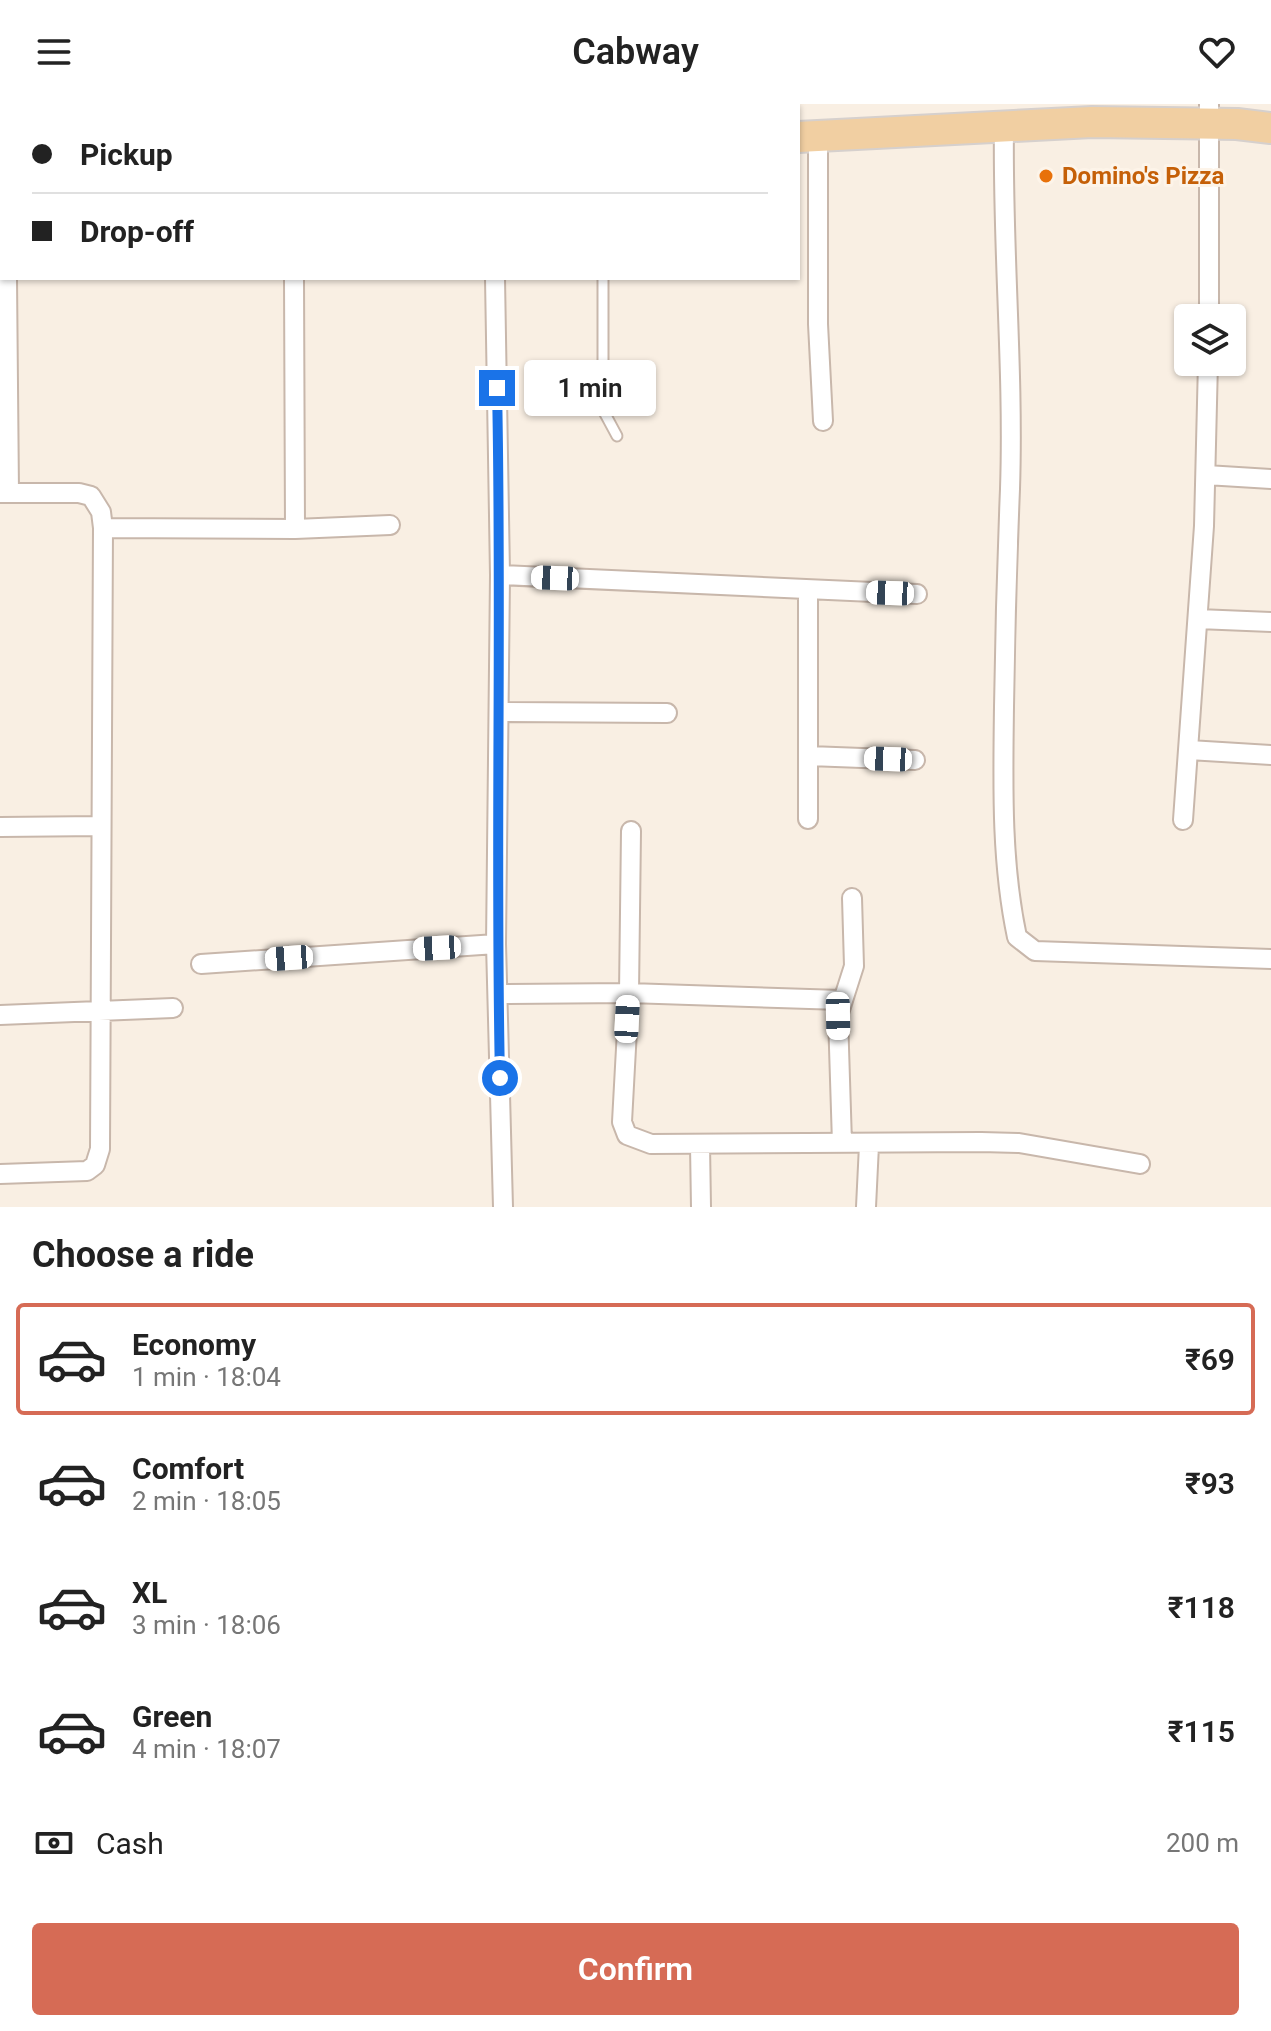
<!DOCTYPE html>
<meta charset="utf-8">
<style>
:root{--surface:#fff;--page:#f2f2f2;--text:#222;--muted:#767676;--line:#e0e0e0;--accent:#d66b55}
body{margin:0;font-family:Roboto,sans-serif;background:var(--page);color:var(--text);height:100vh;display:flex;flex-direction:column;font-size:30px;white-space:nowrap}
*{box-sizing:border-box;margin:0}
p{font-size:26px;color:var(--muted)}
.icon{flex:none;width:44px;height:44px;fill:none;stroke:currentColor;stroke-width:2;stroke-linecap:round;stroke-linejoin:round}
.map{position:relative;height:1103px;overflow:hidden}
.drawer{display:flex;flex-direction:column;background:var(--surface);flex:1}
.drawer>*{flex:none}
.hud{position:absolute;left:0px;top:0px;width:800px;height:176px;box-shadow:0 2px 6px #0004;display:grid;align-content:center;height:176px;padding:0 32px;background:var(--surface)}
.controls{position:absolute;left:1174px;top:200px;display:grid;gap:16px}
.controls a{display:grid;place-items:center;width:72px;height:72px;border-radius:8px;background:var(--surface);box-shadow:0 2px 6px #0004;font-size:40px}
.end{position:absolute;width:36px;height:36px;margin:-18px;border:10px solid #1a73e8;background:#fff;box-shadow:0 0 0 4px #fff}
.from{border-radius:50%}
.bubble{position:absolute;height:56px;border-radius:8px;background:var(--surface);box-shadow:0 2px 6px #0004;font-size:26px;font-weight:600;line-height:56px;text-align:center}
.car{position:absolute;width:24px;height:48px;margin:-24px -12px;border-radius:10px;box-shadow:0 0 6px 2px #0007;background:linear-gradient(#fff 24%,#345 0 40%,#fff 0 76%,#345 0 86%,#fff 0)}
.hud b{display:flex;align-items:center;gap:28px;height:76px;font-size:30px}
.hud b+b{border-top:2px solid var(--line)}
.hud i{width:20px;height:20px;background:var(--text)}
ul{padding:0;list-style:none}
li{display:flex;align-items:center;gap:24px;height:112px;margin:0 16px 12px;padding:0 16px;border:4px solid transparent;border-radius:8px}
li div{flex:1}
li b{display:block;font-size:30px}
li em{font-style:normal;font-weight:600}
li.current{border-color:var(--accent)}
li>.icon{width:72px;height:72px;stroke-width:1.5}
h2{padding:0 32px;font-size:36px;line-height:96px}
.pay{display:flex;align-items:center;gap:20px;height:88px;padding:0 32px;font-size:30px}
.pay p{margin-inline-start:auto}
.primary-button{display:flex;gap:16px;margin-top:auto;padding:16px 32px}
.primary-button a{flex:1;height:92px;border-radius:8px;background:var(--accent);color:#fff;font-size:32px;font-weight:600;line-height:92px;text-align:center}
header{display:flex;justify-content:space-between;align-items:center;height:104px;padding:0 32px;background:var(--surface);font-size:36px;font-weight:600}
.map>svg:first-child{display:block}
</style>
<header><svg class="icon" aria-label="menu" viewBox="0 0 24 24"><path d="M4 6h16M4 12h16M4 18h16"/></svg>Cabway<svg class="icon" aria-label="heart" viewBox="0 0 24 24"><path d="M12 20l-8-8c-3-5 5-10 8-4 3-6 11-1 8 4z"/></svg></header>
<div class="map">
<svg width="1271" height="1103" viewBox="0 0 1271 1103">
<rect width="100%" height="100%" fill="#f9efe3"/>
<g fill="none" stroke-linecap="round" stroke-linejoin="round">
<g stroke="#c8b7ab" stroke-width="13">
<path id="lane" d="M603,174v132l14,26"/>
</g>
<g stroke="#c8b7ab" stroke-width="22">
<path id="street" d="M434,0v2
M12,2v-2
M1004,21c-2,122 10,243 6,364 -3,73 -5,145 -6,218 -1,76 -3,155 13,230l18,14 236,8
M818,33v187l5,97
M7,174l2,215
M294,174l1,251
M495,174l5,297 -4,369 7,263
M1209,214v-214
M1206,371l65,4
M0,389h79l12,3 10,16 2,16 -3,621 -5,16 -8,6 -87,3
M103,424l192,1 95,-4
M500,471l417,19
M1198,515l73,3
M499,608l168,1
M1189,646l82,5
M809,652l106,4
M808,715v-229
M1183,716l21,-294 4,-164
M0,723l101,-1
M631,727l-2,162 -7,129 5,13 24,9 330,-2 38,1 121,21
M201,860l295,-20
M498,890l131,-1 212,7
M0,911l173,-7
M842,1039l-4,-127 16,-50 -2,-68
M700,1041l1,62
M866,1103l3,-62"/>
</g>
<g stroke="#d6d0cd" stroke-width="34">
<path id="primary" d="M49,0l7,2
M259,0l17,2
M329,2h21
M479,2l39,-2
M798,33l294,-15 145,2 34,4"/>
</g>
<use href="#lane" stroke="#fff" stroke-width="9"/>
<use href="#street" stroke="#fff" stroke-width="18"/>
<use href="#primary" stroke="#f1cfa2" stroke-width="30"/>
</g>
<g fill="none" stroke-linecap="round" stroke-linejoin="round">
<path stroke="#1a73e8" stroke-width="10" d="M497,284c5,230 -2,460 3,690"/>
</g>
<circle fill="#e8710a" stroke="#fdf4e9" stroke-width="3" cx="1046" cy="72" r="8"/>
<g text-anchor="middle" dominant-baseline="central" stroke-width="6" stroke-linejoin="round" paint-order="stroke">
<g font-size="24" font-weight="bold" fill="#c56008" stroke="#fdf4e9" text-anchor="start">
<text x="1062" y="72">Domino's Pizza</text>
</g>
</g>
</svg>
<div class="controls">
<a><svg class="icon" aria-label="layers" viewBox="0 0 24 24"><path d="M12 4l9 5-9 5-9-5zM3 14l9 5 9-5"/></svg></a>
</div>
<i class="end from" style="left:500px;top:974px"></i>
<i class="end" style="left:497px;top:284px"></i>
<div class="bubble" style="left:524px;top:256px;width:132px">1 min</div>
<i class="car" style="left:555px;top:474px;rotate:272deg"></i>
<i class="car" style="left:890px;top:489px;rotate:272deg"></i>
<i class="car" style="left:888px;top:655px;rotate:272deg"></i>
<i class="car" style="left:437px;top:844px;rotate:267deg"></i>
<i class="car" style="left:289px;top:854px;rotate:266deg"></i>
<i class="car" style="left:838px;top:912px;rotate:179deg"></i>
<i class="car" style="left:627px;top:915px;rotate:3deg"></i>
<div class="hud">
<b><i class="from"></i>Pickup</b>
<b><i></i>Drop-off</b>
</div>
</div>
<section class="drawer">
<h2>Choose a ride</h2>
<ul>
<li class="current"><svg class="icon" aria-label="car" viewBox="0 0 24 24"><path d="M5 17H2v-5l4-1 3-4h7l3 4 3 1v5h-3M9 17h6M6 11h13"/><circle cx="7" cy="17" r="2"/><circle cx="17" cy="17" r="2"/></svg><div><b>Economy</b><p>1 min · 18:04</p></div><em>₹69</em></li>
<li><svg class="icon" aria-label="car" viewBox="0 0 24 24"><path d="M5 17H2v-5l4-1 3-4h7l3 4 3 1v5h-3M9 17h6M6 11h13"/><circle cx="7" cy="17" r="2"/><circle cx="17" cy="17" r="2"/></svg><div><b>Comfort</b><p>2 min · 18:05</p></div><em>₹93</em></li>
<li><svg class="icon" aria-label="car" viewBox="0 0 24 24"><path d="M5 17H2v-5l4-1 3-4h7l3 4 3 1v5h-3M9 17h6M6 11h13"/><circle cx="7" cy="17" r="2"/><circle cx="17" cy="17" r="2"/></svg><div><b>XL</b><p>3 min · 18:06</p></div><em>₹118</em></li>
<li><svg class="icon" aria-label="car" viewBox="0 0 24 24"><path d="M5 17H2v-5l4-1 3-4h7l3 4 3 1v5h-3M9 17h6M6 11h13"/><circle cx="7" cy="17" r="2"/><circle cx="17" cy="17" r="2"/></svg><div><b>Green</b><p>4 min · 18:07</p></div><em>₹115</em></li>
</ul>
<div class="pay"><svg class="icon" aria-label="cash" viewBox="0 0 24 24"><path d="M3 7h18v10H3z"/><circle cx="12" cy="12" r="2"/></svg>Cash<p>200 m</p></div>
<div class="primary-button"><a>Confirm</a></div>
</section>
